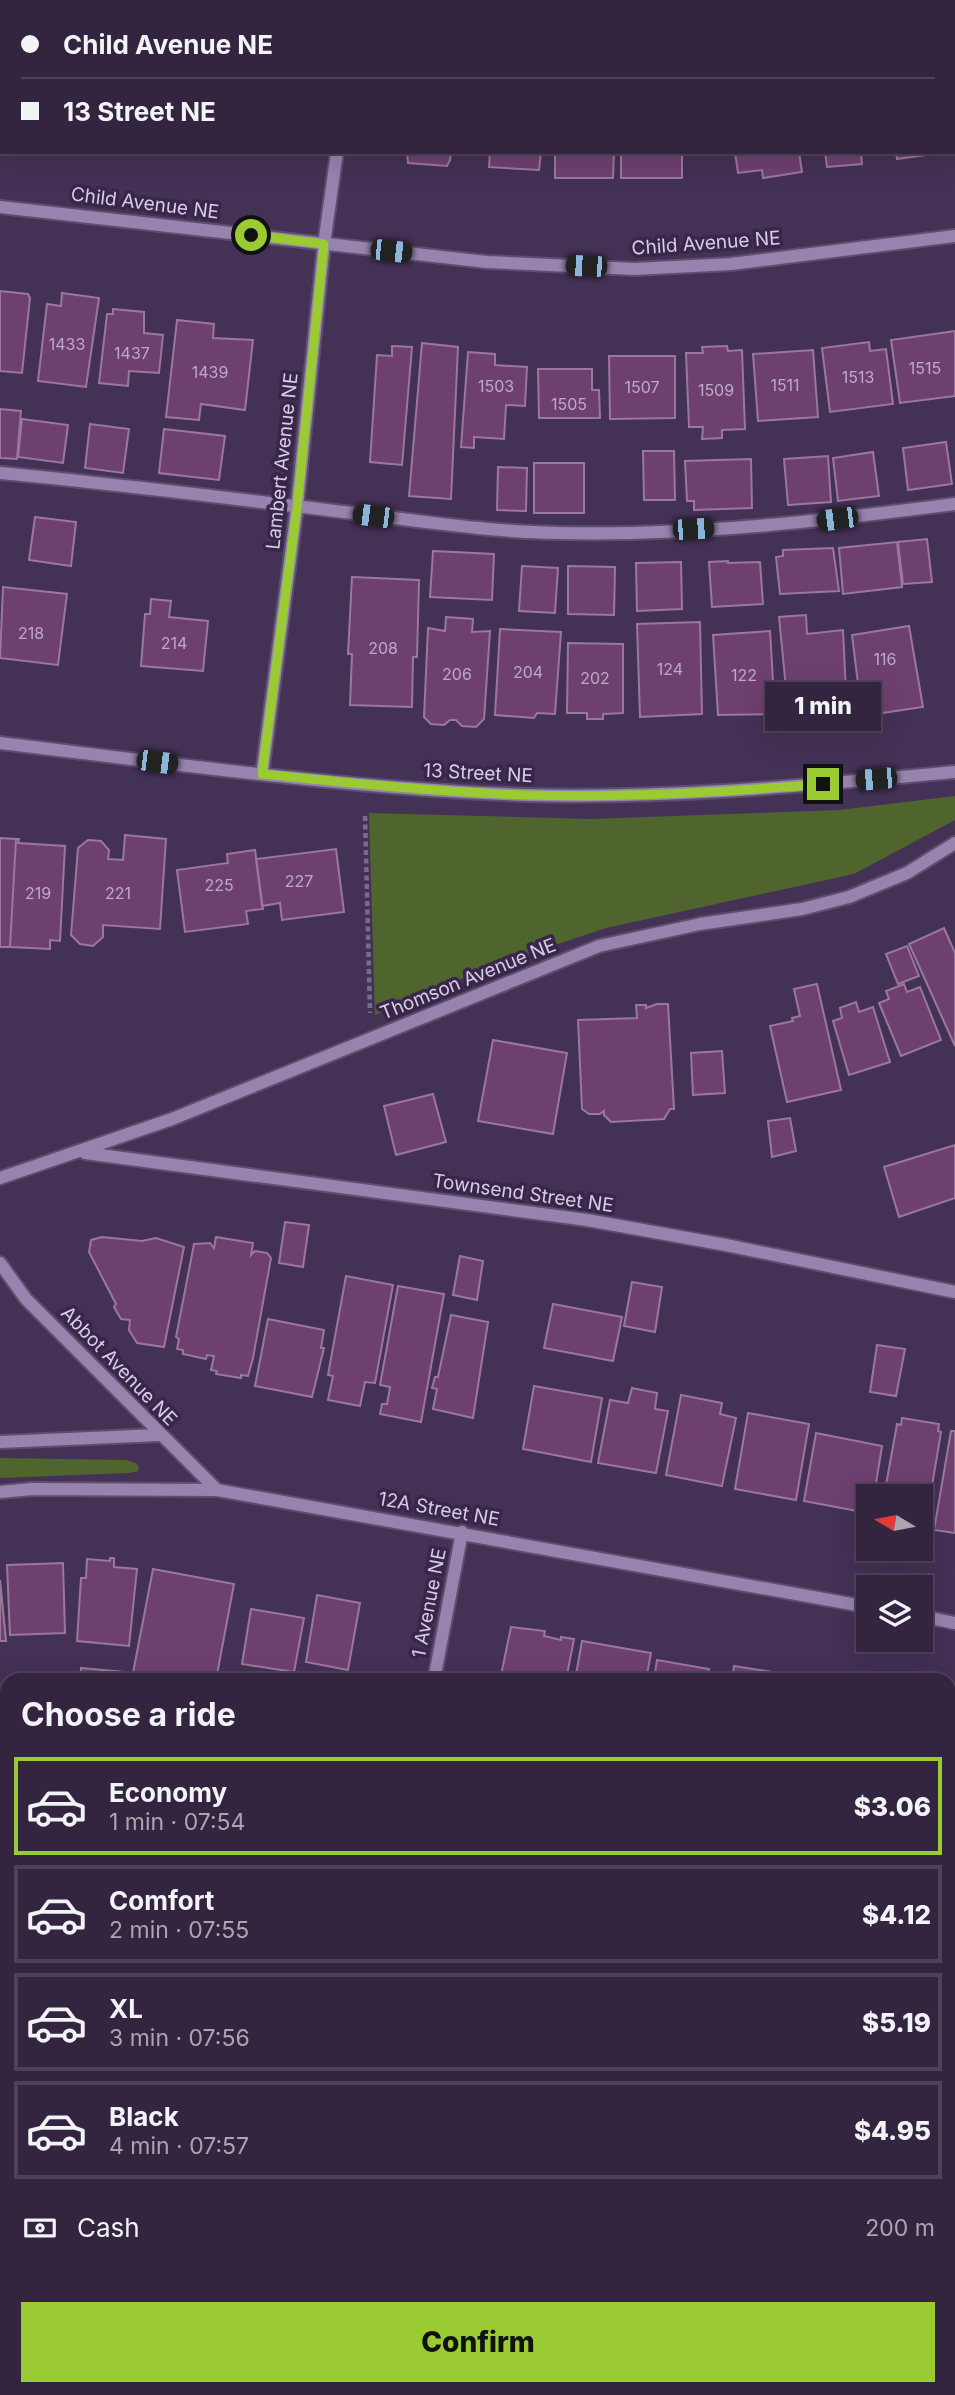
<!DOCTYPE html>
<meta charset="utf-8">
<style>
:root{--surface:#332540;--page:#3b2d47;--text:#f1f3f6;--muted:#a9a5b1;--line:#4e4259;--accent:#9bcb33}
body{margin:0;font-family:Inter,sans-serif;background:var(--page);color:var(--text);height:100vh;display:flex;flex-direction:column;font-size:26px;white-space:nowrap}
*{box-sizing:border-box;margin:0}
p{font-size:23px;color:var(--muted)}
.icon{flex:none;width:38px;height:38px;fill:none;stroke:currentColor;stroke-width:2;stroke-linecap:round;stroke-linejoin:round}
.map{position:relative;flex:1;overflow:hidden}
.panel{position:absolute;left:0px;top:1673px;width:956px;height:723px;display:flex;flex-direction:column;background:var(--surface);border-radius:21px 21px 0 0;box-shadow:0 7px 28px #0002,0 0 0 2px var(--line)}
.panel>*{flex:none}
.banner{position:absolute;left:0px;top:0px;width:956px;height:154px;box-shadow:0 7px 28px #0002,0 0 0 2px var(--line);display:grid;align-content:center;height:154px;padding:0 21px;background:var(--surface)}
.needle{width:46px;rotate:280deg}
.fabs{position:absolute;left:856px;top:1484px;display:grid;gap:14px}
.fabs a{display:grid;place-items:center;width:77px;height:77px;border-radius:0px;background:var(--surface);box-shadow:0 7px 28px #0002,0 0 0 2px var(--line);font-size:35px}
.end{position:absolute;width:32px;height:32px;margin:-16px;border:9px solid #9bcb33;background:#111;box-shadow:0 0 0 4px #111}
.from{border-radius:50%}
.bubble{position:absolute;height:49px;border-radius:0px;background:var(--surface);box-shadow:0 7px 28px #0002,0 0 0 2px var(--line);font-size:23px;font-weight:800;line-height:49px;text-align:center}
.car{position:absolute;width:21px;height:42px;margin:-21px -10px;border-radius:9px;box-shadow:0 0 5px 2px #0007;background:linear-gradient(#222 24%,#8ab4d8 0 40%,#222 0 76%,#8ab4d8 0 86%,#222 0)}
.banner b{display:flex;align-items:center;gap:24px;height:66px;font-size:26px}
.banner b+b{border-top:2px solid var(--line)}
.banner i{width:18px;height:18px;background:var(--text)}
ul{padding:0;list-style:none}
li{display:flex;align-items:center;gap:21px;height:98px;margin:0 14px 10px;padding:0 7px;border:4px solid var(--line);border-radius:0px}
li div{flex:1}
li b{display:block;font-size:26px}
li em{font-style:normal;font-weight:800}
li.active{border-color:var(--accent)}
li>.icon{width:63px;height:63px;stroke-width:1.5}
h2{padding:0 21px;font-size:32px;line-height:84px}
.pay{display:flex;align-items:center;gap:18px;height:77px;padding:0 21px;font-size:26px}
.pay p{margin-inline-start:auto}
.button{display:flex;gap:14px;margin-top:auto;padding:14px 21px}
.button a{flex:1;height:80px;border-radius:0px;background:var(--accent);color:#111;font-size:28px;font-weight:800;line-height:80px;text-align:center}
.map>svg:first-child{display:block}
</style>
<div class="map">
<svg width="955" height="2395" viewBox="0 0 955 2395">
<rect width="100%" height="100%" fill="#443156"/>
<path fill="#503b66" d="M955,1976v185l-6,-1 -1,-149z"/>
<path fill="#50642e" d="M955,796v24l-101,54 -248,54 -111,37 -120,50 -6,-202 222,6 248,-9z
M0,1458l126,2 10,3 3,4 -1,4 -9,2 -129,5z"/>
<path fill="#6e4070" stroke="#9b789b" stroke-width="2" d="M1,0h43l-42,4z
M78,0h76l-77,2z
M407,152h44l-1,8 -3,6 -39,-3z
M490,152h51l-2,18 -50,-3z
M555,152h59l-1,26h-58z
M621,152h61v26h-61z
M735,152h64l3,20 -39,6 -1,-8 -24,3z
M825,152h36l1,12 -35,3z
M896,152h51l-50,7z
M0,291l28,3 2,4 -8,75 -22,-2z
M62,293l37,5 -13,89 -48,-6 9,-77 14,2z
M113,309l31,3v21l19,2 -4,38 -30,-2 -1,15 -29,-3 8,-69h6z
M177,320l37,4 -1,14 40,2 -8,70 -44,-6 -2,16 -33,-3z
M955,331v65l-55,7 -9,-63z
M869,342l1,9 16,-2 7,55 -63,8 -8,-64z
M422,343l36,4 -7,152 -42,-3z
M392,346l20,1 -10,118 -32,-3 7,-107 15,1z
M727,346l1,5 14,-1 3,79 -23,1v8l-20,1 1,-12h-14l-3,-74h17l-1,-6z
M813,350l5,67 -60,4 -5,-67z
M468,352l27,2v11l32,2 -2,39 -19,-1 -2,34 -30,-2v11l-13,-1z
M609,356h66v62l-65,1z
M538,369h54v21h7l1,28h-61z
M0,409l21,2 -4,48 -17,-1z
M22,419l46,6 -5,38 -45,-6z
M90,424l39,5 -6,44 -38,-5z
M164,429l61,7 -6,44 -60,-7z
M946,442l6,42 -44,6 -5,-42z
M643,451h31l1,49h-31z
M873,452l6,44 -41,5 -5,-43z
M828,456l3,46 -43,3 -4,-46z
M751,459l1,49 -58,2v-9h-7l-2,-40z
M534,463h50v50h-50z
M498,467l29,1 -1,43 -29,-1z
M35,517l41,5 -5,44 -42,-6z
M927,539l5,43 -29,2 -5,-42z
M897,542l5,45 -59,7 -4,-46z
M833,548l6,43 -59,3 -4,-37 7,-1v-6z
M433,551l61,3 -2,46 -62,-3z
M728,561v2l32,-1 3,42 -51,3 -3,-45z
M681,562l1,47 -45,2 -1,-48z
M522,566l36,2 -3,45 -36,-2z
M568,566l47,1 -1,48 -46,-1z
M352,577l67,3 -2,77h-4l-1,50 -62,-2 2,-51h-4z
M3,587l64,7 -9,71 -58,-7z
M151,599l20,2 -2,16 39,4 -5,50 -62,-5 4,-52h5z
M806,615l1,19 36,-4 4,83 -58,6 -10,-102z
M446,617l27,2 -1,13 18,-1 -6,88 -8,8 -14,-1 -6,-6h-6l-6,5 -13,-1 -7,-7 4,-89 17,3z
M700,622l2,92 -62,3 -3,-93z
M909,626l14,81 -61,9 -10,-81z
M500,629l61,3 -6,82 -18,-1 -3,5 -39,-3z
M770,631l5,83 -57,1 -5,-80z
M568,643l55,1v69l-20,1v5h-16v-6h-20z
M125,835l41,4 -6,90 -57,-4v12l-10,9 -13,-2 -9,-9 7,-87 10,-8 13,1 8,9 -1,9 15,1z
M0,838l16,1 -6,108h-10z
M16,839h3l-1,4 47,3 -5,95 -10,-1v9l-40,-2z
M336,849l8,63 -62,8 -2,-17 -18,3 -6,-47z
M255,850l8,59 -17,2 2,13 -63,8 -8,-62 51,-7 -1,-9z
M944,928l11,25v93l-46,-102z
M907,946l12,30 -21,8 -12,-30z
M817,984l24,106 -54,12 -17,-76 23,-5 -1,-3 8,-2 -6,-27z
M904,984l3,8 13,-5 21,53 -40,16 -22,-53 10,-4 -3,-8z
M856,1002l3,10 14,-5 17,55 -41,13 -16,-54 9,-3 -2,-10z
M657,1004h11l6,105h-4l-6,10 -53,3 -7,-7v-4l-4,3h-11l-7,-5 -4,-89 59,-2 -1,-13h10v3z
M493,1040l74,13 -14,81 -75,-13z
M722,1051l3,42 -32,2 -2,-42z
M433,1094l13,48 -50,13 -12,-49z
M790,1118l6,33 -24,6 -4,-36z
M955,1145v53l-56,19 -15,-50z
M285,1222l24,3 -6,42 -24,-4z
M102,1237l40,4 14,-3 28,9 -20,100 -27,-4 -8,-13 1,-10 -9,-1 -7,-12 2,-3 -27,-52 2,-12z
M216,1237l37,6 -2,12 4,-4 12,2 4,5 -18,100 -5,18 -7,-1v3l-25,-4 1,-3 -6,-1 3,-14 -7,-1 -1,4 -23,-5v-4l-6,-1 2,-10 -3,-2 18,-93 16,-1 4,5z
M460,1256l23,5 -6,39 -24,-5z
M346,1276l47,9 -18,98 -10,-1 -5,24 -32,-6 5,-24 -5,-1z
M632,1282l30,5 -7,45 -31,-6z
M398,1286l46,8 -23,128 -41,-8 2,-10h5l3,-17 -10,-2z
M553,1304l69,13 -9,44 -69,-13z
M451,1315l37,7 -15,96 -40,-9 4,-20 -5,-1 3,-11h3z
M268,1319l56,11 -3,18h3l-12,49 -57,-11z
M877,1345l28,4 -9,47 -26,-4z
M534,1386l68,12 -11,64 -68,-13z
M632,1388l25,5 -2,16 13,2 -12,62 -58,-10 12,-63 18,3z
M681,1395l41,8 -2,11 16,4 -14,68 -56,-11z
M748,1413l61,11 -13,76 -61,-11z
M902,1418l37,6 -1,7 3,1 -13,78h-5l-3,14v-28h-36l13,-72 4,1z
M951,1431h4v102l-21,-3z
M816,1433l66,13 -8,50h-6v17l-64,-12z
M110,1558h4v9l23,2 -8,77 -52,-5 4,-63h5l1,-19 23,2z
M63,1563l2,70 -55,2 -3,-70z
M153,1569l81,15 -18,96h-45l-38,-7z
M0,1580l6,61h-6z
M317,1595l43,8 -12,67 -42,-8z
M251,1609l53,9 -10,54 -52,-8z
M511,1627l34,4 -1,5 17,4v-3l13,2 -8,41h-66z
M582,1641l69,12 -5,27h-71z
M657,1660l52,9 -2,11h-53z
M734,1666l45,7 -1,7h-46z
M81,1668l43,4 -1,8h-43z
M64,1673v7h-47v-5z
M0,1762l7,1v43l-7,-1z
M0,1828l7,1v76l-7,-1z
M0,2084l7,2v84l-7,-1z
M0,2294l7,2v47l-7,-1z
M0,2355l5,1 -5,33z
M18,2389h65l-1,6h-66z
M103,2389h39l16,3 -1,3h-55z
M394,2389h44l-1,6h-44z
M449,2389h63l-1,6h-63z"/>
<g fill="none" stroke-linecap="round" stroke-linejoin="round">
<g stroke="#5e4e6e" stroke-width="16">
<path id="minor" d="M359,2v-2
M0,207l487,55 148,7 96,-5 224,-28
M0,473c118,11 235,26 353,40 68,8 137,19 206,20 132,3 265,-12 396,-29
M0,743c175,21 351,46 527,52 143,4 286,-10 428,-23
M262,774l35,-267 27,-263 13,-92
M85,1153l502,67 139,25 229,47
M0,1178l172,-59 427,-173 101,-22 102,-15 47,-12 58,-24 48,-30
M0,1263l26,36 191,191
M0,1442l159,-7
M0,1492l32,-3 185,1 651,117
M920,1616l35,7
M434,1680l28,-148
M0,1743h7
M948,1893l7,1
M0,1989l7,2
M948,2009l7,-35
M948,2160l7,1
M0,2262l7,1
M731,2389l35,6
M306,2395l1,-6
M873,2395l1,-6"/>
</g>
<path stroke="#7b6b8b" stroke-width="4.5" stroke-dasharray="5 3.5" stroke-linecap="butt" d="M365,816l5,197"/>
<use href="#minor" stroke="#9783ae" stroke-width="12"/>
</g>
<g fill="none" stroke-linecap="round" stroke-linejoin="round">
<path stroke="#9bcb33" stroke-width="9" d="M251,235l73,9 -27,263 -35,267c88,9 176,18 264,21 99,3 199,-3 297,-11"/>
</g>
<g text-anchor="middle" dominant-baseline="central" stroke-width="7" stroke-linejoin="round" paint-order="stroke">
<g font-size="16" fill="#bdaac7">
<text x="67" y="344">1433</text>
<text x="132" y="353">1437</text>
<text x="925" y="368">1515</text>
<text x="210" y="372">1439</text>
<text x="858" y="377">1513</text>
<text x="785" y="385">1511</text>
<text x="496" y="386">1503</text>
<text x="642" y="387">1507</text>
<text x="716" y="390">1509</text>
<text x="569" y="404">1505</text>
<text x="31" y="633">218</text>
<text x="174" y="643">214</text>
<text x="383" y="648">208</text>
<text x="885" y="659">116</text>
<text x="670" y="669">124</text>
<text x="528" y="672">204</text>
<text x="457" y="674">206</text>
<text x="744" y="675">122</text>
<text x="595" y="678">202</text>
<text x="299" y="881">227</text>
<text x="219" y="885">225</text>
<text x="38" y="893">219</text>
<text x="118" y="893">221</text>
</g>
<g font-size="19" fill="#d7cde4" stroke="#39274b">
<text transform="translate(145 203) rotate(7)">Child Avenue NE</text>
<text transform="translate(706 243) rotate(-4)">Child Avenue NE</text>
<text transform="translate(282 461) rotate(-84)">Lambert Avenue NE</text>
<text transform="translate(478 773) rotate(3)">13 Street NE</text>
<text transform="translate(468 979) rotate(-22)">Thomson Avenue NE</text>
<text transform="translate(523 1193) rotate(8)">Townsend Street NE</text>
<text transform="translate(119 1366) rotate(46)">Abbot Avenue NE</text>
<text transform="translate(439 1509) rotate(10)">12A Street NE</text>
<text transform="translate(429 1603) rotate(-79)">1 Avenue NE</text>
</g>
</g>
</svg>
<div class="fabs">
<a><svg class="needle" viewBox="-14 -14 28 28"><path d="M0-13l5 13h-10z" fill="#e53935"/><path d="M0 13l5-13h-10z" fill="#a9a5b1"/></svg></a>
<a><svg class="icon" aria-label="layers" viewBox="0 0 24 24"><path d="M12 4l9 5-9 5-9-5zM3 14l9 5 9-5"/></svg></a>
</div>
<i class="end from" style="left:251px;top:235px"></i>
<i class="end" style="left:823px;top:784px"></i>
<div class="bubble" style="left:765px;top:682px;width:116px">1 min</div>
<i class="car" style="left:391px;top:251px;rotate:96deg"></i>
<i class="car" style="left:586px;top:266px;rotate:272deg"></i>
<i class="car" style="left:373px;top:516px;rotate:277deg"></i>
<i class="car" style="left:837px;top:519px;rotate:263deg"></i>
<i class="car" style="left:693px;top:529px;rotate:87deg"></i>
<i class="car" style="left:157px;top:762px;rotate:97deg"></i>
<i class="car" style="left:876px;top:779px;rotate:265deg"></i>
<div class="banner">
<b><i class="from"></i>Child Avenue NE</b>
<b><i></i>13 Street NE</b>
</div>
<section class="panel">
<h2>Choose a ride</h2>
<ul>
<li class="active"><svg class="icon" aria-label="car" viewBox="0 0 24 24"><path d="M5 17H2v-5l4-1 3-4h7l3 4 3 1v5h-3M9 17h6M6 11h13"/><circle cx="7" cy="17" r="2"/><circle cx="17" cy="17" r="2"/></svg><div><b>Economy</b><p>1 min · 07:54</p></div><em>$3.06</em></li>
<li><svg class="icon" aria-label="car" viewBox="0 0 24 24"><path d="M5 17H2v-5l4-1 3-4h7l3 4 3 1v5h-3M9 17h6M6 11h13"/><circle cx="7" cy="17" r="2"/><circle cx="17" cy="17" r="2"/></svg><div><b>Comfort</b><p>2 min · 07:55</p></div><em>$4.12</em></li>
<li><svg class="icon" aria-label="car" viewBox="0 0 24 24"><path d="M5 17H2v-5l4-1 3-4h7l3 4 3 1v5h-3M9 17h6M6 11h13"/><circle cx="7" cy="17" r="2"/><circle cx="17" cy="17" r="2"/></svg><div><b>XL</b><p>3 min · 07:56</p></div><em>$5.19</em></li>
<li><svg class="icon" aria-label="car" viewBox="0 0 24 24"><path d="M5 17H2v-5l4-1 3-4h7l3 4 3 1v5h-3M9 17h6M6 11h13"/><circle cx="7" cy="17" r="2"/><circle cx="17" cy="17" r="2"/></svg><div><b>Black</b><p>4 min · 07:57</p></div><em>$4.95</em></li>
</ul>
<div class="pay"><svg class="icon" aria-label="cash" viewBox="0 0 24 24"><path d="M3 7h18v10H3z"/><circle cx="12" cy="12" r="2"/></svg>Cash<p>200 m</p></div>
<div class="button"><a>Confirm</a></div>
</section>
</div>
